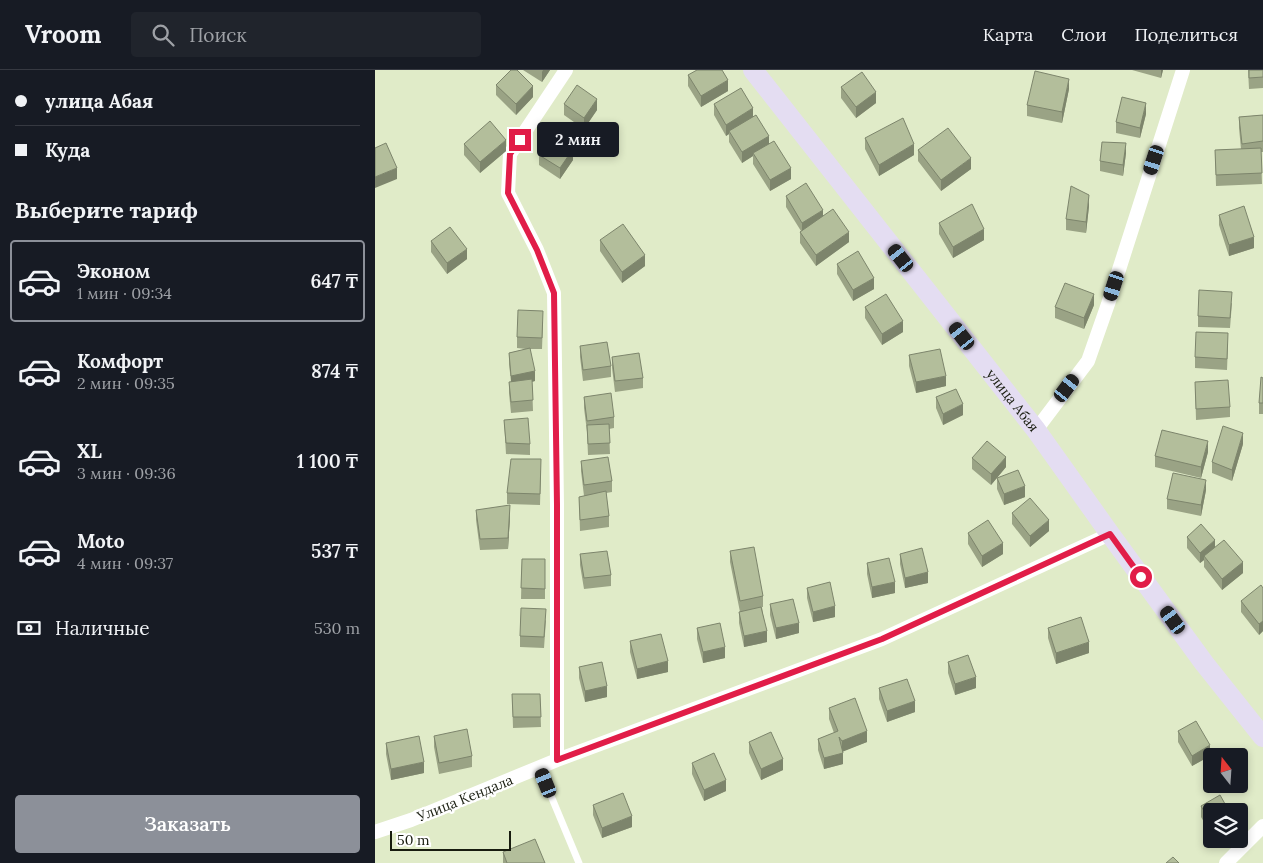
<!DOCTYPE html>
<html lang="ru">
<meta charset="utf-8">
<style>
:root{--surface:#171b24;--page:#20242c;--text:#f1f3f6;--muted:#9ea1a6;--line:#363941;--accent:#8c9099}
body{margin:0;font-family:Lora,serif;background:var(--page);color:var(--text);height:100vh;display:flex;flex-direction:column;font-size:19px;white-space:nowrap}
*{box-sizing:border-box;margin:0}
p{font-size:16px;color:var(--muted)}
.icon{flex:none;width:28px;height:28px;fill:none;stroke:currentColor;stroke-width:2;stroke-linecap:round;stroke-linejoin:round}
.map{position:relative;flex:1;overflow:hidden}
.details{display:flex;flex-direction:column;background:var(--surface);width:375px}
.details>*{flex:none}
.hud{display:grid;align-content:center;height:110px;padding:0 15px;background:var(--surface)}
.needle{width:32px;rotate:343deg}
.tools{position:absolute;left:828px;top:678px;display:grid;gap:10px}
.tools a{display:grid;place-items:center;width:45px;height:45px;border-radius:5px;background:var(--surface);box-shadow:0 2px 8px #0003;font-size:25px}
.scale{position:absolute;left:15px;bottom:12px;width:121px;box-sizing:border-box;padding-left:5px;border:2px solid #181c0f;border-top:0;font-size:14px;line-height:18px;white-space:nowrap;color:#181c0f;-webkit-text-stroke:4px #fff;paint-order:stroke}
.end{position:absolute;width:22px;height:22px;margin:-11px;border:6px solid #e11d48;background:#fff;box-shadow:0 0 0 2px #fff}
.from{border-radius:50%}
.bubble{position:absolute;height:35px;border-radius:5px;background:var(--surface);box-shadow:0 2px 8px #0003;font-size:16px;font-weight:600;line-height:35px;text-align:center}
.car{position:absolute;width:15px;height:30px;margin:-15px -8px;border-radius:6px;box-shadow:0 0 4px 1px #0007;background:linear-gradient(#222 24%,#8ab4d8 0 40%,#222 0 76%,#8ab4d8 0 86%,#222 0)}
.hud b{display:flex;align-items:center;gap:18px;height:48px;font-size:19px}
.hud b+b{border-top:1px solid var(--line)}
.hud i{width:12px;height:12px;background:var(--text)}
ul{padding:0;list-style:none}
li{display:flex;align-items:center;gap:15px;height:82px;margin:0 10px 8px;padding:0 5px;border:2px solid transparent;border-radius:5px}
li div{flex:1}
li b{display:block;font-size:19px}
li em{font-style:normal;font-weight:600}
li.active{border-color:var(--accent)}
li>.icon{width:45px;height:45px;stroke-width:1.5}
h2{padding:0 15px;font-size:22px;line-height:60px}
.pay{display:flex;align-items:center;gap:12px;height:55px;padding:0 15px;font-size:19px}
.pay p{margin-inline-start:auto}
.cta{display:flex;gap:10px;margin-top:auto;padding:10px 15px}
.cta a{flex:1;height:58px;border-radius:5px;background:var(--accent);color:#fff;font-size:20px;font-weight:600;line-height:58px;text-align:center}
header{display:flex;align-items:center;gap:30px;box-sizing:border-box;height:70px;padding:0 25px;background:var(--surface);border-bottom:1px solid var(--line)}
header strong{font-size:24px}
nav{display:flex;gap:28px;margin-inline-start:auto;font-size:18px}
.search{width:350px;height:45px;background:var(--page);display:flex;align-items:center;gap:12px;box-sizing:border-box;padding:0 18px;border-radius:5px;color:var(--muted);font-size:19px}
main{display:flex;flex:1;min-height:0}
.map>svg:first-child{display:block}
</style>
<header>
<strong>Vroom</strong>
<div class="search"><svg class="icon" aria-label="search" viewBox="0 0 24 24"><circle cx="10" cy="10" r="6"/><path d="M15 15l6 6"/></svg>Поиск</div>
<nav><a>Карта</a><a>Слои</a><a>Поделиться</a></nav>
</header>
<main>
<section class="details">
<div class="hud">
<b><i class="from"></i>улица Абая</b>
<b><i></i>Куда</b>
</div>
<h2>Выберите тариф</h2>
<ul>
<li class="active"><svg class="icon" aria-label="car" viewBox="0 0 24 24"><path d="M5 17H2v-5l4-1 3-4h7l3 4 3 1v5h-3M9 17h6M6 11h13"/><circle cx="7" cy="17" r="2"/><circle cx="17" cy="17" r="2"/></svg><div><b>Эконом</b><p>1 мин · 09:34</p></div><em>647 ₸</em></li>
<li><svg class="icon" aria-label="car" viewBox="0 0 24 24"><path d="M5 17H2v-5l4-1 3-4h7l3 4 3 1v5h-3M9 17h6M6 11h13"/><circle cx="7" cy="17" r="2"/><circle cx="17" cy="17" r="2"/></svg><div><b>Комфорт</b><p>2 мин · 09:35</p></div><em>874 ₸</em></li>
<li><svg class="icon" aria-label="car" viewBox="0 0 24 24"><path d="M5 17H2v-5l4-1 3-4h7l3 4 3 1v5h-3M9 17h6M6 11h13"/><circle cx="7" cy="17" r="2"/><circle cx="17" cy="17" r="2"/></svg><div><b>XL</b><p>3 мин · 09:36</p></div><em>1 100 ₸</em></li>
<li><svg class="icon" aria-label="car" viewBox="0 0 24 24"><path d="M5 17H2v-5l4-1 3-4h7l3 4 3 1v5h-3M9 17h6M6 11h13"/><circle cx="7" cy="17" r="2"/><circle cx="17" cy="17" r="2"/></svg><div><b>Moto</b><p>4 мин · 09:37</p></div><em>537 ₸</em></li>
</ul>
<div class="pay"><svg class="icon" aria-label="cash" viewBox="0 0 24 24"><path d="M3 7h18v10H3z"/><circle cx="12" cy="12" r="2"/></svg>Наличные<p>530 m</p></div>
<div class="cta"><a>Заказать</a></div>
</section>
<div class="map">
<svg width="888" height="793" viewBox="0 0 888 793">
<rect width="100%" height="100%" fill="#e0ebc8"/>
<g fill="none" stroke-linecap="round" stroke-linejoin="round">
<path stroke="#fff" stroke-width="7" d="M164,697l40,96"/>
<path stroke="#fff" stroke-width="14" d="M661,360l52,-69 20,-57 75,-234
M182,690v-255l-3,-212 -17,-43 -29,-57 2,-39 56,-84
M0,762l36,-12 146,-60 325,-121 228,-105
M851,793l37,-37"/>
<path stroke="#e4ddf2" stroke-width="20" id="s1" d="M378,0l283,360 74,104 94,129 59,74"/>
</g>
<path fill="#9aa385" d="M148,0h27l-8,12z
M757,0h31l-2,8z
M873,0h15v18l-14,1z
M313,5l40,16 -27,16 -13,-21z
M121,15l37,12 -17,18 -20,-20z
M466,17l35,16 -20,15 -15,-20z
M694,19l-7,34 -35,-7v-11z
M189,34l33,6 -13,19 -20,-14z
M339,34l39,13 16,27 22,35 -21,12 -17,-27v-8l-11,7 -13,-21v-8l-3,2 -12,-21z
M771,44l-6,24 -24,-5v-11z
M888,45v37h-2l1,32 -46,2 -1,-36 26,-1 -2,-21v-11z
M490,68l49,17 -35,21 -14,-27z
M89,74l42,7 -26,22 -16,-18z
M543,80l53,19 -30,22 -23,-30z
M751,83l-3,23 -23,-5v-10z
M164,85l34,5 -13,19 -21,-14z
M411,126l37,20 26,26 -33,24 -16,-23v-11l1,-1 -15,-24z
M714,136l-3,27 -20,-3v-11z
M844,145l35,33 -25,8 -10,-31z
M564,153l45,17 -31,18 -14,-24z
M225,170l45,26 -23,17 -22,-32z
M56,171l36,18 -20,15 -16,-22z
M462,194l37,25 -21,12 -16,-27z
M857,233l-2,25 -32,-1v-11z
M719,235l-10,24 -29,-11v-11z
M490,237l38,25 -21,13 -17,-27z
M168,252l-1,27h-12l5,32 -3,1 1,29 -22,2 -2,-20v-11h2l-2,-18v-11l17,-4 -9,-1v-11z
M853,274l-1,26 -32,-2v-11z
M205,276l31,20v11l-28,4 -3,-24z
M534,285l37,31 -30,7 -7,-27z
M237,287l31,21v10l-28,4 -3,-24z
M888,308v36h-4v-11z
M820,312l35,25v10l-34,3z
M209,327l30,20v11l-5,1 1,25 -22,1 -1,-23 -3,-24z
M561,327l27,18 -20,10 -7,-17z
M129,350l26,24v11l-24,-1z
M868,374l-11,37 -20,-8v-11z
M833,382l-7,26 -46,-11v-11z
M597,388l34,9 -15,18 -19,-16z
M206,391l31,20v11l-6,1 3,23v11l-29,4 -1,-34 5,-1 -3,-25z
M166,400l-1,35 -33,-1v-11z
M622,408l28,19 -21,8 -7,-16z
M831,420l-5,26 -34,-7v-10z
M101,440l34,6 -2,33 -28,1 -4,-30z
M637,443l37,18 -19,16 -18,-23z
M593,463l35,21 -21,13 -14,-23z
M812,467l28,11 28,25 -21,17 -18,-23v-7l-4,3 -13,-15z
M355,481l33,45v11h-1l5,35 -23,5 -5,-24v-11h1l-10,-50z
M205,484l31,21v11l-27,3 -4,-24z
M525,484l28,29 -23,5 -5,-24z
M147,489h23v40h-24z
M492,493l28,30 -23,5 -5,-24z
M432,518l28,29 -22,5 -6,-24z
M888,518v43l-4,4 -18,-23v-11z
M395,534l29,29 -23,6 -6,-24z
M171,550l-2,28 -24,-1v-11z
M322,558l28,30 -22,5 -6,-24z
M673,558l41,25 -33,11 -8,-26z
M255,571l38,31 -31,7 -7,-27z
M573,592l28,26 -21,7 -7,-22z
M204,597l28,30 -22,5 -6,-24z
M504,618l36,24 -28,10 -8,-23z
M137,624h28l1,33 -28,1z
M454,638l38,34 -24,9v13l-19,5 -6,-19v-11l16,-6 -5,-14z
M803,661l32,25 -18,10 -14,-24z
M59,666l38,20v11l-33,7 -5,-27z
M374,672l34,28 -22,10 -12,-27z
M11,673l38,30 -33,7 -5,-26z
M317,693l34,28 -22,10 -12,-27z
M218,735l39,22 -30,11 -9,-23z
M826,736l10,5v23l-10,-17z
M128,782l42,11h-42z"/>
<path fill="#7d856c" d="M168,0h7l-8,12v-10z
M786,0h2l-2,8z
M694,9v10l-7,34v-11z
M353,10v11l-27,16v-11z
M158,16v11l-17,18v-11z
M501,22v11l-20,15v-11z
M222,29v11l-13,19v-11z
M771,33v11l-6,24v-10z
M378,38v11l-24,12v3l-3,2v-11z
M394,66v11l-16,6v3l-11,7v-11z
M131,70v11l-26,22v-11z
M751,73v10l-3,23v-11z
M539,74v11l-35,21v-11z
M198,79v11l-13,19v-11z
M596,88v11l-30,22v-11z
M22,98v11l-22,9v-11z
M416,98v11l-21,12v-11z
M714,125v11l-3,27v-11z
M448,140v11l-21,12v-10z
M609,159v11l-31,18v-11z
M474,162v10l-33,24v-11z
M879,167v11l-25,8v-11z
M92,179v10l-20,15v-11z
M270,185v11l-23,17v-11z
M499,208v11l-21,12v-11z
M719,224v11l-10,24v-11z
M528,251v11l-21,13v-11z
M160,301v10l-24,5v-10z
M571,306v10l-30,7v-11z
M588,334v11l-20,10v-11z
M868,363v11l-11,37v-11z
M833,371v11l-7,26v-11z
M631,387v10l-15,18v-11z
M831,410v10l-5,26v-11z
M650,416v11l-21,8v-11z
M135,435v11l-2,33v-11z
M674,450v11l-19,16v-11z
M840,470v11l-11,5v4l-4,3v-10z
M628,473v11l-21,13v-11z
M868,492v11l-21,17v-11z
M553,502v11l-23,5v-10z
M520,512v11l-23,5v-11z
M460,536v11l-22,5v-10z
M888,551v10l-4,4v-11z
M424,553v10l-23,6v-11z
M392,561v11l-23,5v-11z
M714,572v11l-33,11v-11z
M350,577v11l-22,5v-11z
M293,591v11l-31,7v-10z
M601,607v11l-21,7v-11z
M232,616v11l-22,5v-11z
M540,631v11l-28,10v-11z
M492,661v11l-25,10v-11z
M835,675v11l-18,10v-10z
M468,683v11l-19,5v-11z
M408,689v11l-22,10v-11z
M49,692v11l-33,7v-11z
M351,710v11l-22,10v-11z
M257,746v11l-30,11v-10z"/>
<path fill="#b3be9b" stroke="#7d856c" d="M136,0h6l16,16 -17,18 -20,-19z
M322,0h25l6,10 -27,16 -13,-21z
M874,0h14v7l-14,1z
M660,1l34,8 -7,33 -35,-7z
M487,2l14,20 -20,15 -15,-20z
M202,15l20,14 -13,19 -20,-14z
M366,18l12,20 -27,17 -12,-21z
M747,27l24,6 -6,25 -24,-6z
M381,45l13,21 -27,16 -13,-21z
M888,45v26l-21,3 -3,-27z
M528,48l11,26 -35,21 -14,-27z
M115,51l16,19 -26,22 -16,-18z
M573,58l23,30 -30,22 -23,-30z
M177,65l21,14 -13,19 -21,-13z
M399,71l17,27 -21,12 -17,-27z
M727,72l24,1 -3,22 -23,-4z
M11,73l11,25 -22,9v-29z
M886,78l1,25 -46,2 -1,-25z
M431,113l17,27 -21,13 -16,-27z
M696,116l18,9 -3,27 -20,-3z
M597,134l12,25 -31,18 -14,-24z
M869,136l10,31 -25,8 -10,-30z
M458,139l16,23 -33,23 -16,-23z
M248,154l22,31 -23,17 -22,-32z
M75,157l17,22 -20,14 -16,-22z
M483,181l16,27 -21,12 -16,-26z
M690,213l29,11 -10,24 -29,-11z
M824,220l33,2 -2,26 -32,-2z
M511,224l17,27 -21,13 -17,-27z
M143,240l25,1 -1,27 -25,-1z
M821,262l32,1 -1,26 -32,-2z
M232,272l4,24 -28,4 -3,-24z
M155,278l5,23 -24,5 -2,-23z
M565,279l6,27 -30,6 -7,-27z
M264,283l4,25 -28,3 -3,-24z
M886,307l2,1v25h-4z
M157,309l1,21 -22,2 -2,-20z
M853,310l2,27 -34,2 -1,-27z
M581,319l7,15 -20,10 -7,-17z
M236,323l3,24 -27,4 -3,-24z
M153,348l2,26 -24,-1 -2,-23z
M234,354l1,19 -22,1 -1,-19z
M848,356l20,7 -11,37 -20,-8z
M787,360l46,11 -7,26 -46,-11z
M612,371l19,16 -15,17 -19,-16z
M233,387l4,24 -28,4 -3,-24z
M136,389h30l-1,35 -33,-1z
M643,400l7,16 -21,8 -7,-16z
M798,403l33,7 -5,25 -34,-6z
M231,421l3,25 -29,4 -1,-23z
M655,428l19,22 -19,16 -18,-23z
M135,435l-2,33 -28,1 -4,-29z
M613,450l15,23 -21,13 -14,-23z
M826,454l14,16 -15,13 -13,-16z
M849,470l19,22 -21,17 -18,-23z
M379,477l9,49 -23,5 -10,-50z
M547,478l6,24 -23,6 -5,-24z
M232,481l4,24 -27,3 -4,-24z
M514,488l6,24 -23,5 -5,-24z
M147,489h23v30l-24,-1z
M455,512l5,24 -22,6 -6,-24z
M886,515l2,3v33l-4,3 -18,-23z
M418,529l6,24 -23,5 -6,-24z
M386,537l6,24 -23,5 -5,-24z
M146,538l25,1 -2,28 -24,-1z
M706,547l8,25 -33,11 -8,-25z
M345,553l5,24 -22,5 -6,-24z
M286,564l7,27 -31,8 -7,-28z
M593,585l8,22 -21,7 -7,-22z
M227,592l5,24 -22,5 -6,-24z
M532,609l8,22 -28,10 -8,-23z
M137,624h28l1,23h-28z
M480,628l12,33 -25,10 -3,-4 4,16 -19,5 -6,-19 20,-8 -9,-23z
M821,651l14,24 -18,11 -14,-25z
M92,659l5,27 -33,7 -5,-27z
M396,662l12,27 -22,10 -12,-27z
M44,666l5,26 -33,7 -5,-26z
M339,683l12,27 -22,10 -12,-27z
M248,723l9,23 -30,12 -9,-23z
M845,725l9,16h-18v12l-10,-17z
M160,769l10,24h-38l-4,-11z
M798,787l6,6h-13z"/>
<g fill="none" stroke-linecap="round" stroke-linejoin="round">
<path stroke="#e11d48" stroke-width="6" d="M145,70l-10,14 -2,39 29,57 17,43 3,212v255l325,-121 228,-105 31,43"/>
</g>
<g text-anchor="middle" dominant-baseline="central" stroke-width="5" stroke-linejoin="round" paint-order="stroke">
<g font-size="14" fill="#181c0f" stroke="#fff">
<text stroke="none"><textPath href="#s1" startOffset="420">улица Абая</textPath></text>
<text transform="translate(90 728) rotate(-22)">Улица Кендала</text>
</g>
</g>
</svg>
<div class="tools">
<a><svg class="needle" viewBox="-14 -14 28 28"><path d="M0-13l5 13h-10z" fill="#e53935"/><path d="M0 13l5-13h-10z" fill="#9ea1a6"/></svg></a>
<a><svg class="icon" aria-label="layers" viewBox="0 0 24 24"><path d="M12 4l9 5-9 5-9-5zM3 14l9 5 9-5"/></svg></a>
</div>
<div class="scale">50 m</div>
<i class="end from" style="left:766px;top:507px"></i>
<i class="end" style="left:145px;top:70px"></i>
<div class="bubble" style="left:162px;top:52px;width:82px">2 мин</div>
<i class="car" style="left:779px;top:90px;rotate:198deg"></i>
<i class="car" style="left:526px;top:188px;rotate:322deg"></i>
<i class="car" style="left:739px;top:216px;rotate:198deg"></i>
<i class="car" style="left:587px;top:266px;rotate:322deg"></i>
<i class="car" style="left:692px;top:318px;rotate:37deg"></i>
<i class="car" style="left:798px;top:550px;rotate:324deg"></i>
<i class="car" style="left:171px;top:713px;rotate:338deg"></i>
</div>
</main>
